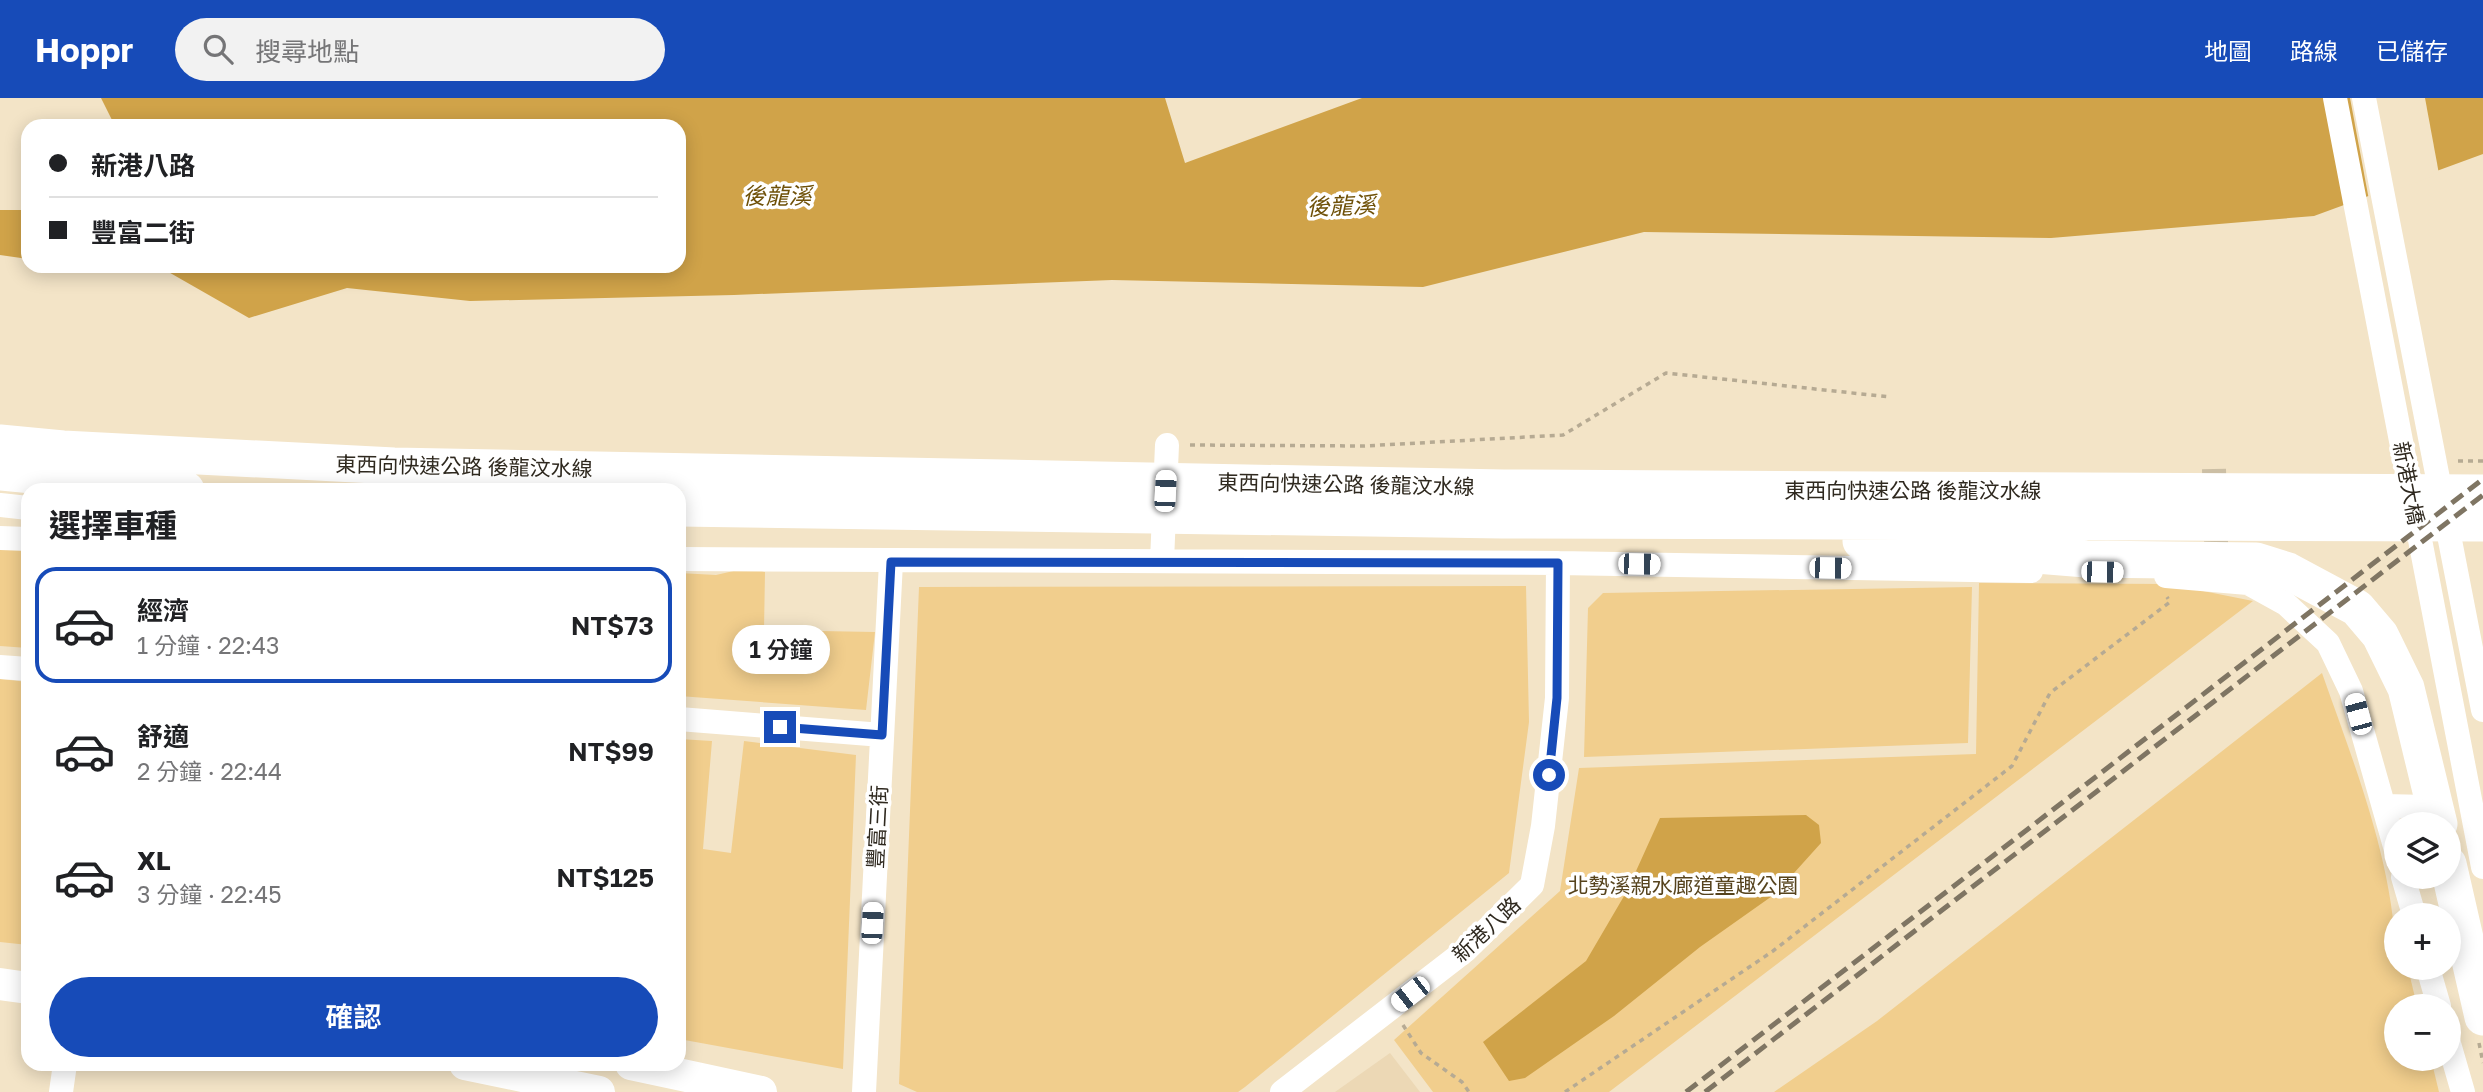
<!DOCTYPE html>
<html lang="zh-TW">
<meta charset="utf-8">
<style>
:root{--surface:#fff;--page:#f2f2f2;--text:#202124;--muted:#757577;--line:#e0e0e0;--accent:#174bb8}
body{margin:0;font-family:"Golos Text","Noto Sans TC",sans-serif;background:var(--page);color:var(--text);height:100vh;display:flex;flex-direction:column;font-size:26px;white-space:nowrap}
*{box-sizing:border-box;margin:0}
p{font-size:23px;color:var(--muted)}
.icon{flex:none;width:38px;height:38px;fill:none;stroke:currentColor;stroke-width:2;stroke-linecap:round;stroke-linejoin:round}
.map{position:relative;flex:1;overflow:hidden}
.panel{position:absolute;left:21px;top:385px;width:665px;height:588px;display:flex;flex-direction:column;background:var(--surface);border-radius:21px;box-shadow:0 4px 18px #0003}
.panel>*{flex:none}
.hud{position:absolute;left:21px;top:21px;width:665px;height:154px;border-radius:21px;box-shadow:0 4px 18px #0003;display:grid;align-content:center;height:154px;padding:0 28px;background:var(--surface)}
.fabs{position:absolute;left:2384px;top:714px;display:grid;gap:14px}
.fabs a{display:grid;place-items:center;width:77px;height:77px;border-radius:50%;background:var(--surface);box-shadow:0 4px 18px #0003;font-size:35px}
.end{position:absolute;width:32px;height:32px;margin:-16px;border:9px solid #174bb8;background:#fff;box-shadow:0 0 0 4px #fff}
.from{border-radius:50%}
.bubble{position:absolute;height:49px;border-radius:24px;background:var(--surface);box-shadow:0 4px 18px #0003;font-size:23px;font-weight:600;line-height:49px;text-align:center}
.car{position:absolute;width:21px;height:42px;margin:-21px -10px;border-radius:9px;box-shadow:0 0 5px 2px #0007;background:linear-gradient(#fff 24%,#345 0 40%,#fff 0 76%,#345 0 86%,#fff 0)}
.hud b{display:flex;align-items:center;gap:24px;height:66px;font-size:26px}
.hud b+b{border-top:2px solid var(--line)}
.hud i{width:18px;height:18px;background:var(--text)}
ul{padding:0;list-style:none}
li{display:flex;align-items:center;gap:21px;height:116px;margin:0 14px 10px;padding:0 14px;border:4px solid transparent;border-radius:21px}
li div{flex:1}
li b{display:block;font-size:26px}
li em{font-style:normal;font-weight:600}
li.active{border-color:var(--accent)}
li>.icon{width:63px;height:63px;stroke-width:1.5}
h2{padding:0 28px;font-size:32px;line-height:84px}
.action{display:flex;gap:14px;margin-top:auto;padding:14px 28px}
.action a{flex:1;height:80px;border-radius:42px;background:var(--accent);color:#fff;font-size:28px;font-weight:600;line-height:80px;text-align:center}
header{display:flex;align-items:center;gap:42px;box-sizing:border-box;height:98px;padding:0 35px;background:var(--accent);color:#fff}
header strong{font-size:33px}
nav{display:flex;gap:38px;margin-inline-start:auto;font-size:24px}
.search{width:490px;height:63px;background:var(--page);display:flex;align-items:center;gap:18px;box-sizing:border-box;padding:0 24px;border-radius:38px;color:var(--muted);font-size:26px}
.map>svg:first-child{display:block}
</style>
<header>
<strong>Hoppr</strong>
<div class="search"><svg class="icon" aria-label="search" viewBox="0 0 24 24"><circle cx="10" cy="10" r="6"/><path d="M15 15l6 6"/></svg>搜尋地點</div>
<nav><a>地圖</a><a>路線</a><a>已儲存</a></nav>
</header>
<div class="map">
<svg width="2483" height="994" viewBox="0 0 2483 994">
<rect width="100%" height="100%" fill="#f3e4c7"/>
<path fill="#ecd8b5" d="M1390,955l30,39h-85z"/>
<path fill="#f1ce8d" d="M0,450l28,1v99l-28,-2z
M751,469l14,5 -1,58 111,2 -9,78 -187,-14v-123l37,2z
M1979,485l189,1 85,17 -644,491h-176l-39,-52 166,-149 19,-123 397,-14z
M1526,488l3,136 -20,151 -264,214 -7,5h-321l-18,-8 20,-497z
M1972,489l-4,156 -384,14 4,-149 15,-15z
M2322,575c33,94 74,194 74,295h12l9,38h-21v53h35l8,33h-665l103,-71z
M0,581l28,3v263l-28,-3z
M679,641l33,2 -9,108 28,4 13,-112 112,14 -13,314 -164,-30z"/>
<path fill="#d0a349" d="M101,0h1064l20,65 177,-65h1121v56l-169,62 -263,22 -407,-6 -221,55 -311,-7 -378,15 -264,6 -123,-13 -98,30 -91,-52h521v-140h-564z
M0,112h28v49l-28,-4z
M1806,717l13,10 2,18 -46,51 -75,53 -86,69 -89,62 -16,3 -26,-39 103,-81 41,-70 33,-73z"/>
<path fill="#f3e4c7" d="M2350,0h75l14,76 -70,26z"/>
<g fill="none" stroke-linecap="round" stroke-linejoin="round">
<path stroke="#ccbfa5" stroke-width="24" stroke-dasharray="24 12" stroke-linecap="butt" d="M2214,371l3,107"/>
<path stroke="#b6aa93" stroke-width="3.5" stroke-dasharray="5 5" stroke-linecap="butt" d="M1190,347l174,1 199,-11 103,-62 224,24
M2458,363h25
M1403,927l18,28 41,29 7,10
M2479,945l4,20
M1565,994l208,-141 239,-185 38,-73 120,-91 -3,-5"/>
<path stroke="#fff" stroke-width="24" d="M2335,0l148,769
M2364,0l119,612
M0,407l28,3
M0,440l28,1
M679,461l879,4 473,8
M1162,463l5,-116
M2166,478l82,7 38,21 42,39 23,48 45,159
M0,569l28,2
M679,621l203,16
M2384,708l44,1
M2403,779l11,38
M2428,870l11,38
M2448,942l15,52
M61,994l4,-28
M864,994l27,-530
M1282,994l184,-142 66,-65 11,-59 14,-128 1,-135"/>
<path stroke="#fff" stroke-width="32" d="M0,886l28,4
M465,966l134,28
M631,966l130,28"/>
<path stroke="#fff" stroke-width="37" d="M0,345l63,6 331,17 1110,22 979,5
M0,374l186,18
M679,410l823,12 981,3
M1861,443l225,18 170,2 32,10 69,37 23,27 26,53 33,136
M2448,766l35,153"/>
<path stroke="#7f7563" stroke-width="5" stroke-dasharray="14 7" stroke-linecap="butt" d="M1686,994l797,-613
M1705,994l778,-597"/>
</g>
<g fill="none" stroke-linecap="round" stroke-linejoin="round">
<path stroke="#174bb8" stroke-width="9" d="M780,629l102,8 9,-173 667,1 -1,135 -8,77"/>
</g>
<g text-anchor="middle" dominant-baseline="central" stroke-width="7" stroke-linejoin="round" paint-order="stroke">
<g font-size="21" fill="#2f291f" stroke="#fff">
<text transform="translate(464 368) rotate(1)">東西向快速公路 後龍汶水線</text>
<text transform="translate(2409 385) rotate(79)">新港大橋</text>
<text transform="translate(1346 386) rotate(1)">東西向快速公路 後龍汶水線</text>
<text x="1913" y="392">東西向快速公路 後龍汶水線</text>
<text transform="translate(877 729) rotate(-87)">豐富三街</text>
<text transform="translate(1486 831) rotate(-43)">新港八路</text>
</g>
<g font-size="21" fill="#56431d" stroke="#fff">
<text x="1683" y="787">北勢溪親水廊道童趣公園</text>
</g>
<g font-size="23" font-style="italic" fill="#6f5109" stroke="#fff">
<text x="777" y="97">後龍溪</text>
<text transform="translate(1341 107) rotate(-2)">後龍溪</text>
</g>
</g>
</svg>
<div class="fabs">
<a><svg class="icon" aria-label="layers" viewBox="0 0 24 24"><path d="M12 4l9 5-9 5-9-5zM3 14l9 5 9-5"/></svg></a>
<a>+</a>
<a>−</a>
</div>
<i class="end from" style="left:1549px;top:677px"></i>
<i class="end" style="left:780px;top:629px"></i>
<div class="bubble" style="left:732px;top:527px;width:98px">1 分鐘</div>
<i class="car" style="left:1165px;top:393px;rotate:3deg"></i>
<i class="car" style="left:1639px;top:466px;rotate:91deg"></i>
<i class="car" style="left:1830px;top:470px;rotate:91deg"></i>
<i class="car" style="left:2102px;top:474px;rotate:91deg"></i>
<i class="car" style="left:2358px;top:616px;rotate:345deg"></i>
<i class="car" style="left:872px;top:825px;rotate:3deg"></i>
<i class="car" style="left:1410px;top:896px;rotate:232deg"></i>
<div class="hud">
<b><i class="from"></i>新港八路</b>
<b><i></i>豐富二街</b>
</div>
<section class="panel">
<h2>選擇車種</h2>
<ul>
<li class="active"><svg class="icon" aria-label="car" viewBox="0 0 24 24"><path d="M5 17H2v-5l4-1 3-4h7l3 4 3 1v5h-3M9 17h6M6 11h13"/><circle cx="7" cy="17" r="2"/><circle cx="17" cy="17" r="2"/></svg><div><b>經濟</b><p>1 分鐘 · 22:43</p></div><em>NT$73</em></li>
<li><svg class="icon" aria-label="car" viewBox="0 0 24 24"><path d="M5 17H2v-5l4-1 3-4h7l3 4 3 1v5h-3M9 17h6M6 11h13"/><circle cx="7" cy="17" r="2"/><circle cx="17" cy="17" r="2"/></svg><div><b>舒適</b><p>2 分鐘 · 22:44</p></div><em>NT$99</em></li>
<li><svg class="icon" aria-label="car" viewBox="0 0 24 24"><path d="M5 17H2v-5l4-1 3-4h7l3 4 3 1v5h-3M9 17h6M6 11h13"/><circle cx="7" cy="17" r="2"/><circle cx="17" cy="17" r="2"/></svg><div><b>XL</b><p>3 分鐘 · 22:45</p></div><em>NT$125</em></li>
</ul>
<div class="action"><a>確認</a></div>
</section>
</div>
